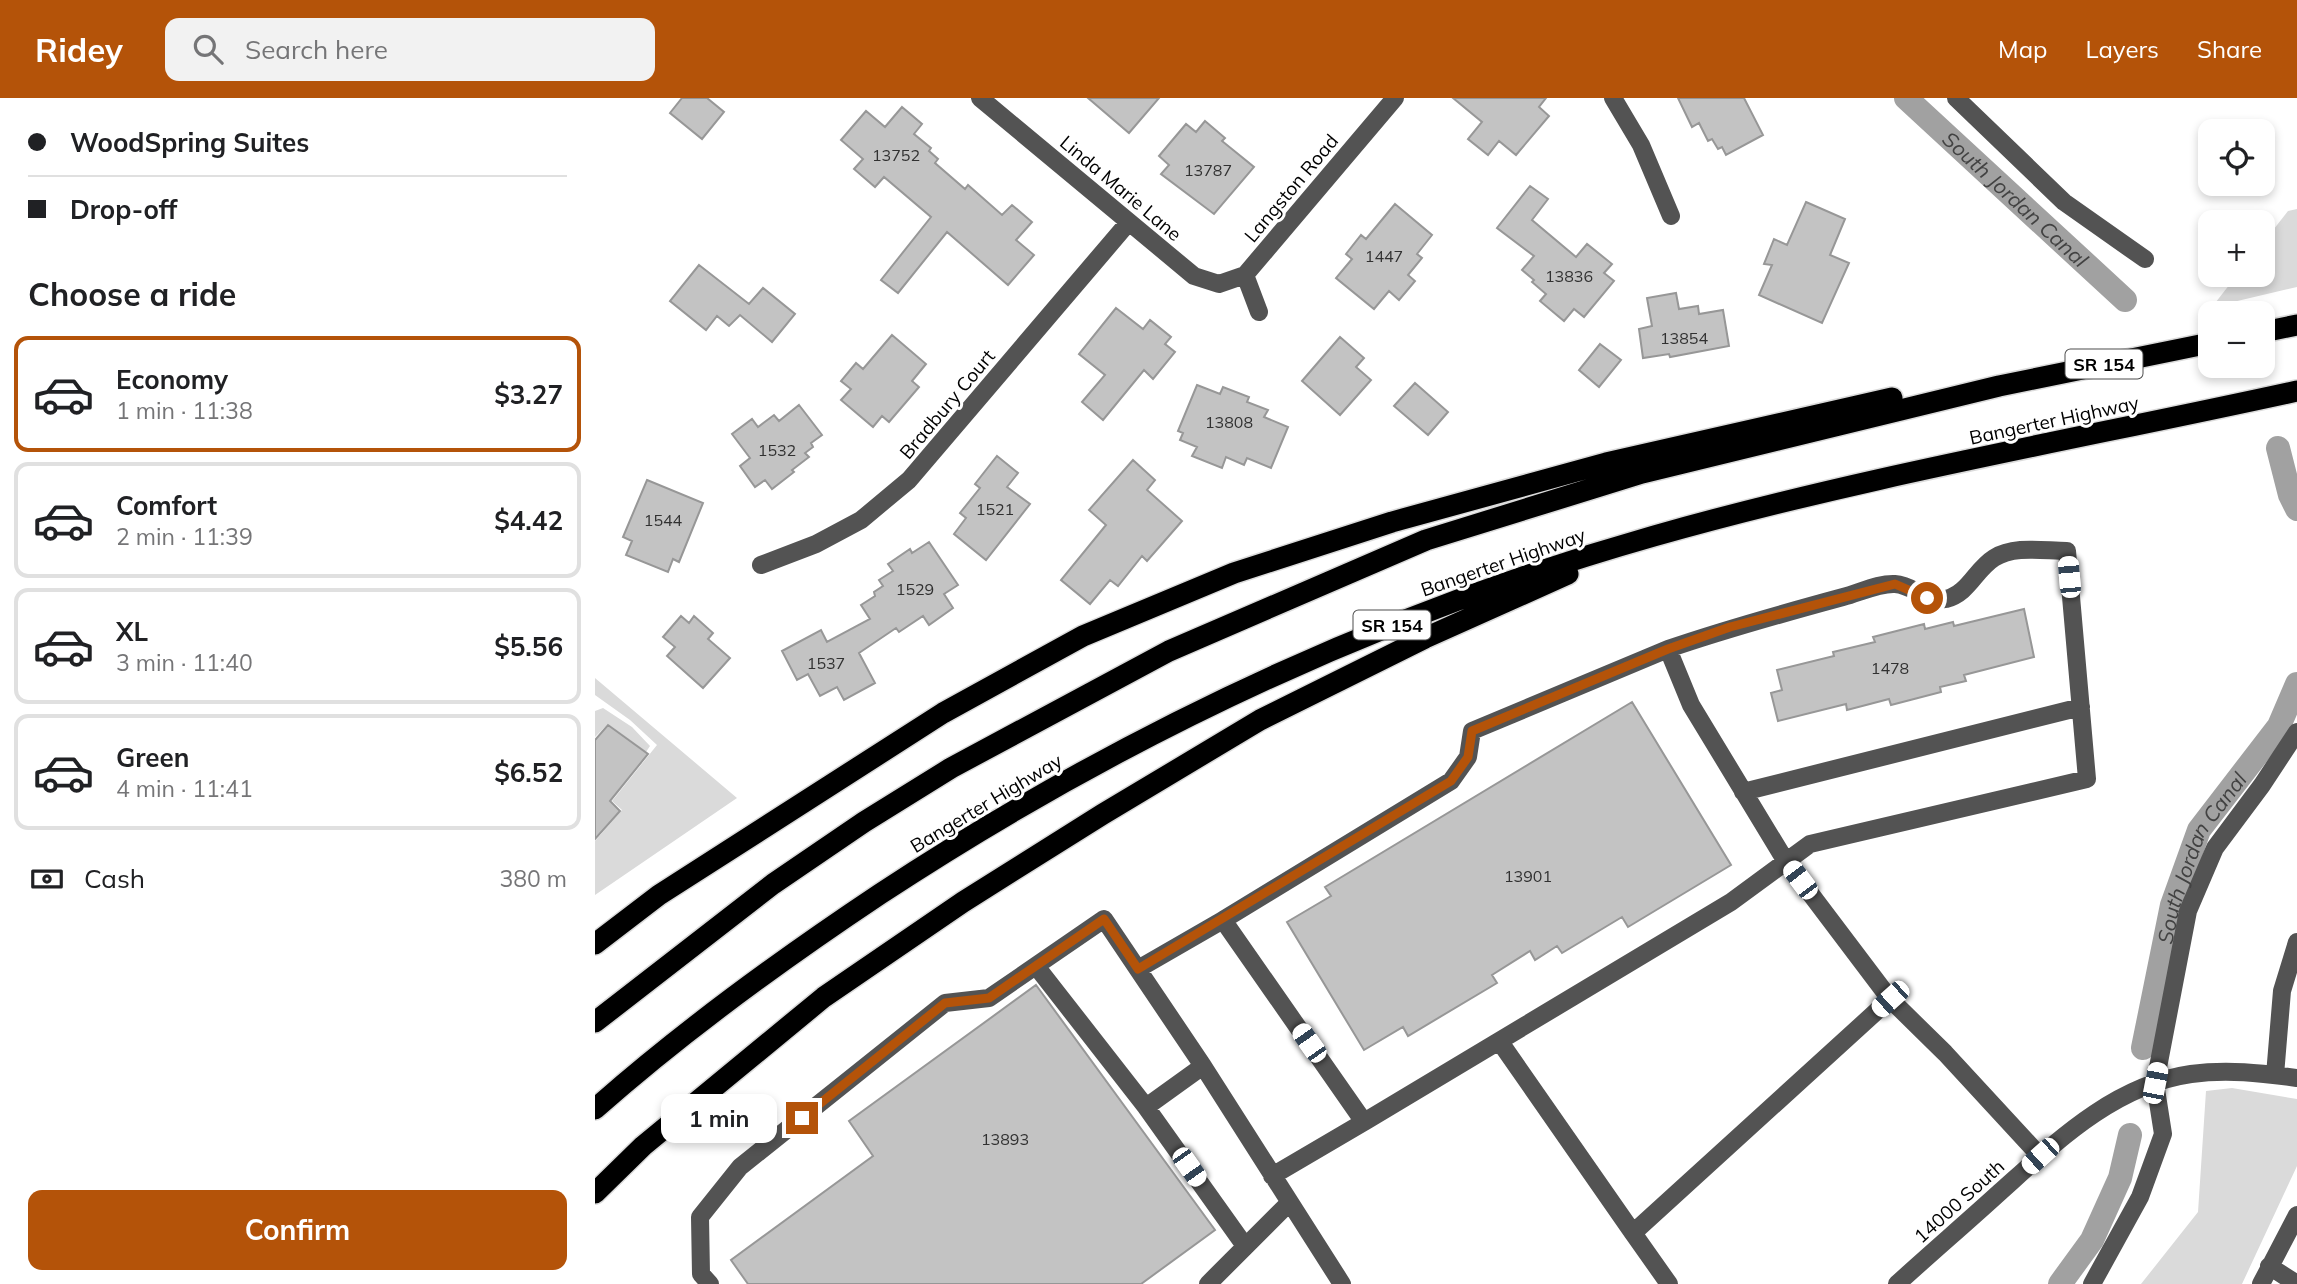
<!DOCTYPE html>
<meta charset="utf-8">
<style>
:root{--surface:#fff;--page:#f2f2f2;--text:#202124;--muted:#757577;--line:#e0e0e0;--accent:#b45309}
body{margin:0;font-family:Mulish,sans-serif;background:var(--page);color:var(--text);height:100vh;display:flex;flex-direction:column;font-size:26px;white-space:nowrap}
*{box-sizing:border-box;margin:0}
p{font-size:23px;color:var(--muted)}
.icon{flex:none;width:38px;height:38px;fill:none;stroke:currentColor;stroke-width:2;stroke-linecap:round;stroke-linejoin:round}
.map{position:relative;flex:1;overflow:hidden}
.details{display:flex;flex-direction:column;background:var(--surface);width:595px}
.details>*{flex:none}
.guide{display:grid;align-content:center;height:154px;padding:0 28px;background:var(--surface)}
.fabs{position:absolute;left:1603px;top:21px;display:grid;gap:14px}
.fabs a{display:grid;place-items:center;width:77px;height:77px;border-radius:14px;background:var(--surface);box-shadow:0 4px 10px #0003;font-size:35px}
.end{position:absolute;width:32px;height:32px;margin:-16px;border:9px solid #b45309;background:#fff;box-shadow:0 0 0 4px #fff}
.from{border-radius:50%}
.bubble{position:absolute;height:49px;border-radius:14px;background:var(--surface);box-shadow:0 4px 10px #0003;font-size:23px;font-weight:700;line-height:49px;text-align:center}
.car{position:absolute;width:21px;height:42px;margin:-21px -10px;border-radius:9px;box-shadow:0 0 5px 2px #0007;background:linear-gradient(#fff 24%,#345 0 40%,#fff 0 76%,#345 0 86%,#fff 0)}
.guide b{display:flex;align-items:center;gap:24px;height:66px;font-size:26px}
.guide b+b{border-top:2px solid var(--line)}
.guide i{width:18px;height:18px;background:var(--text)}
ul{padding:0;list-style:none}
li{display:flex;align-items:center;gap:21px;height:116px;margin:0 14px 10px;padding:0 14px;border:4px solid var(--line);border-radius:14px}
li div{flex:1}
li b{display:block;font-size:26px}
li em{font-style:normal;font-weight:700}
li.current{border-color:var(--accent)}
li>.icon{width:63px;height:63px;stroke-width:1.5}
h2{padding:0 28px;font-size:32px;line-height:84px}
.pay{display:flex;align-items:center;gap:18px;height:77px;padding:0 28px;font-size:26px}
.pay p{margin-inline-start:auto}
.action{display:flex;gap:14px;margin-top:auto;padding:14px 28px}
.action a{flex:1;height:80px;border-radius:14px;background:var(--accent);color:#fff;font-size:28px;font-weight:700;line-height:80px;text-align:center}
header{display:flex;align-items:center;gap:42px;box-sizing:border-box;height:98px;padding:0 35px;background:var(--accent);color:#fff}
header strong{font-size:33px}
nav{display:flex;gap:38px;margin-inline-start:auto;font-size:24px}
.search{width:490px;height:63px;background:var(--page);display:flex;align-items:center;gap:18px;box-sizing:border-box;padding:0 24px;border-radius:14px;color:var(--muted);font-size:26px}
main{display:flex;flex:1;min-height:0}
.map>svg:first-child{display:block}
</style>
<header>
<strong>Ridey</strong>
<div class="search"><svg class="icon" aria-label="search" viewBox="0 0 24 24"><circle cx="10" cy="10" r="6"/><path d="M15 15l6 6"/></svg>Search here</div>
<nav><a>Map</a><a>Layers</a><a>Share</a></nav>
</header>
<main>
<section class="details">
<div class="guide">
<b><i class="from"></i>WoodSpring Suites</b>
<b><i></i>Drop-off</b>
</div>
<h2>Choose a ride</h2>
<ul>
<li class="current"><svg class="icon" aria-label="car" viewBox="0 0 24 24"><path d="M5 17H2v-5l4-1 3-4h7l3 4 3 1v5h-3M9 17h6M6 11h13"/><circle cx="7" cy="17" r="2"/><circle cx="17" cy="17" r="2"/></svg><div><b>Economy</b><p>1 min · 11:38</p></div><em>$3.27</em></li>
<li><svg class="icon" aria-label="car" viewBox="0 0 24 24"><path d="M5 17H2v-5l4-1 3-4h7l3 4 3 1v5h-3M9 17h6M6 11h13"/><circle cx="7" cy="17" r="2"/><circle cx="17" cy="17" r="2"/></svg><div><b>Comfort</b><p>2 min · 11:39</p></div><em>$4.42</em></li>
<li><svg class="icon" aria-label="car" viewBox="0 0 24 24"><path d="M5 17H2v-5l4-1 3-4h7l3 4 3 1v5h-3M9 17h6M6 11h13"/><circle cx="7" cy="17" r="2"/><circle cx="17" cy="17" r="2"/></svg><div><b>XL</b><p>3 min · 11:40</p></div><em>$5.56</em></li>
<li><svg class="icon" aria-label="car" viewBox="0 0 24 24"><path d="M5 17H2v-5l4-1 3-4h7l3 4 3 1v5h-3M9 17h6M6 11h13"/><circle cx="7" cy="17" r="2"/><circle cx="17" cy="17" r="2"/></svg><div><b>Green</b><p>4 min · 11:41</p></div><em>$6.52</em></li>
</ul>
<div class="pay"><svg class="icon" aria-label="cash" viewBox="0 0 24 24"><path d="M3 7h18v10H3z"/><circle cx="12" cy="12" r="2"/></svg>Cash<p>380 m</p></div>
<div class="action"><a>Confirm</a></div>
</section>
<div class="map">
<svg width="1702" height="1186" viewBox="0 0 1702 1186">
<rect width="100%" height="100%" fill="#fff"/>
<path fill="#dadada" d="M1702,111v78l-85,20 25,-32h26v-32l25,-32z
M0,580l142,120 -142,97v-54l27,-31 -10,-9 45,-56 -27,-25 -35,-25z
M8,610l29,19 18,19 -4,6 -38,-28 -13,13v-26z
M1637,990l65,11v67l-55,118h-101l57,-72 8,-121z"/>
<g fill="none" stroke-linecap="round" stroke-linejoin="round">
<g stroke="#a1a1a1" stroke-width="24">
<path id="s1" d="M1311,0l219,202"/>
<path d="M1683,350l12,47 7,14"/>
<path id="s2" d="M1548,950l29,-143 27,-75 80,-104 18,-42"/>
<path d="M1465,1186l32,-44 28,-62 10,-43"/>
</g>
</g>
<path fill="#c3c3c3" stroke="#979797" stroke-width="2" d="M87,0h25l17,14 -22,27 -32,-26z
M493,0h71l-30,35z
M858,0h93l-7,9 10,9 -33,39 -17,-14 -11,14 -20,-16 14,-17z
M1083,0h66l19,37 -37,20 -4,-8 -4,2 -6,-10 -4,2 -9,-18 -7,4z
M307,9l20,17 -8,10 17,14 -2,3 9,8 -3,4 30,26 3,-4 34,30 10,-10 20,17 -16,18 18,15 -26,30 -61,-53 -49,61 -17,-13 50,-63 -47,-40 -9,10 -21,-18 9,-10 -22,-19 25,-29 19,16z
M610,23l20,17 -3,3 32,26 -40,47 -53,-40 8,-9 -10,-9 27,-32 10,8z
M935,88l18,13 -16,21 44,37 11,-13 25,20 -8,9 10,8 -30,36 -10,-8 -10,12 -24,-20 6,-7 -14,-12 2,-2 -12,-10 12,-14 -37,-28z
M1211,104l39,17 -15,36 19,8 -27,60 -63,-28 13,-30 -8,-1 10,-25 13,6z
M800,106l37,31 -15,19 5,4 -14,17 7,6 -16,19 -10,-9 -15,18 -38,-31 16,-19 -6,-5 15,-19 5,4z
M104,167l50,39 14,-16 32,26 -23,28 -32,-27 -11,11 -12,-10 -11,14 -36,-29z
M1081,195l3,16 19,-3 1,8 24,-4 6,36 -59,11 -1,-3 -26,4 -4,-29 13,-3 -5,-28z
M521,210l27,21 7,-9 21,17 -6,7 10,8 -22,27 -9,-9 -41,50 -21,-18 23,-27 -26,-21z
M297,237l34,29 -14,17 7,6 -30,35 -7,-6 -9,11 -32,-27 10,-11 -10,-8 15,-18 7,6z
M745,239l24,21 -8,9 15,13 -31,35 -38,-34z
M1005,246l21,16 -22,27 -20,-17z
M820,285l33,29 -20,23 -34,-29z
M602,287l23,9 3,-7 26,10 -2,5 21,8 -4,7 24,10 -17,41 -24,-10 -3,7 -18,-8 -4,11 -30,-12 5,-9 -17,-7 3,-7 -5,-2z
M204,307l23,30 -11,8 2,4 -8,6 4,4 -17,13 2,2 -22,17 -7,-9 -10,7 -15,-21 10,-8 -18,-24 20,-15 6,8 16,-12 5,6z
M402,358l21,17 -11,14 23,17 -44,56 -32,-26 12,-16 -6,-5 20,-25 -5,-4z
M538,362l22,20 -8,10 35,31 -35,40 -5,-5 -24,30 -8,-6 -20,24 -29,-24 45,-55 -17,-15z
M52,382l56,23 -24,59 -6,-3 -5,13 -42,-17 6,-14 -9,-4z
M334,444l29,43 -14,9 9,14 -24,17 -6,-9 -24,16 -3,-4 -37,25 16,30 -31,17 -7,-13 -17,9 -12,-22 -11,6 -15,-29 39,-21 6,12 43,-23 -9,-14 14,-9 -1,-4 9,-6 -4,-6 14,-9 -5,-7 22,-15 2,4z
M1429,511l10,48 -70,18 2,6 -26,6 1,5 -50,13 -2,-6 -42,11 -1,-6 -68,17 -7,-28 11,-3 -5,-20 57,-14 -1,-4 42,-10 -2,-5 51,-13 1,5 28,-7 1,4z
M86,518l8,7 5,-7 19,17 -5,6 22,19 -27,30 -36,-32 8,-9 -12,-10z
M1037,604l99,163 -103,62 -6,-10 -60,36 -5,-7 -22,14 -5,-9 -38,24 5,8 -89,53 -5,-9 -39,23 -77,-128 44,-26 -6,-9z
M13,627l40,29 -38,47 10,10 -25,28v-99z
M441,887l179,245 -74,54h-393l-17,-24 142,-104 -24,-35z"/>
<g fill="none" stroke-linecap="round" stroke-linejoin="round">
<g stroke="#dbdbdb" stroke-width="24">
<path id="highway" d="M1668,234l34,-7
M0,846l64,-49 284,-182 140,-77 151,-63 158,-51 214,-59 286,-65
M0,924l178,-138 91,-62 87,-54 218,-117 257,-111 216,-67 357,-87 211,-43
M0,1011c89,-79 186,-149 285,-215 239,-157 499,-280 774,-358 211,-60 429,-98 643,-145
M0,1095l48,-47 181,-149 139,-95 140,-88 157,-94 165,-82 143,-64"/>
</g>
<path stroke="#535353" stroke-width="18" d="M385,0l214,178 25,8 26,-9 150,-177
M1018,0l28,47 30,71
M1361,0l108,104 81,57
M650,177l14,37
M166,467l55,-21 45,-24 48,-40 219,-257
M1148,694l338,-85
M441,868l110,141 99,139
M543,871l85,-49
M905,944l133,191
M1680,977l7,-84 15,-49
M551,1009l57,-41
M769,1024l367,-220 79,-58 277,-65 -20,-228c-23,0 -53,-6 -73,7 -19,12 -25,35 -48,41 -20,4 -32,-14 -51,-15 -16,-1 -36,9 -52,13 -59,16 -117,32 -175,52
M677,1078l92,-54 -141,-202 228,-139 17,-24 4,-26 196,-82 23,56 94,155 105,139 55,54 95,103
M1674,1168l28,18
M115,1186l-9,-10 -1,-57 40,-50 205,-164 44,-5 115,-79 99,147 139,218
M613,1186l81,-81
M1074,1186l-36,-51 257,-234
M1302,1186c34,-31 69,-61 103,-92 56,-50 114,-107 191,-118 36,-5 70,-1 106,4
M1497,1186l48,-87 23,-63 -8,-51 33,-172 27,-63 47,-63 35,-53
M1666,1186l36,-69"/>
<use href="#highway" stroke="#000" stroke-width="21"/>
</g>
<g fill="none" stroke-linecap="round" stroke-linejoin="round">
<path stroke="#b45309" stroke-width="9" d="M207,1020l143,-115 44,-5 115,-79 34,50 313,-188 17,-24 4,-26 196,-82 62,-22 165,-43 32,14"/>
</g>
<g text-anchor="middle" dominant-baseline="central" stroke-width="6" stroke-linejoin="round" paint-order="stroke">
<g font-size="16" fill="#313131">
<text x="301" y="57">13752</text>
<text x="613" y="72">13787</text>
<text x="789" y="158">1447</text>
<text x="974" y="178">13836</text>
<text x="1089" y="240">13854</text>
<text x="634" y="324">13808</text>
<text x="182" y="352">1532</text>
<text x="400" y="411">1521</text>
<text x="68" y="422">1544</text>
<text x="320" y="491">1529</text>
<text x="231" y="565">1537</text>
<text x="1295" y="570">1478</text>
<text x="933" y="778">13901</text>
<text x="410" y="1041">13893</text>
</g>
<g fill="#fff" stroke="#4c4c4c" stroke-width="2">
<rect x="1470.5" y="251.5" width="77" height="29" rx="5"/>
<rect x="758.5" y="512.5" width="77" height="29" rx="5"/>
</g>
<g font-size="18" font-weight="bold" fill="#000">
<text x="1509" y="266">SR 154</text>
<text x="797" y="527">SR 154</text>
</g>
<g font-size="19" fill="#000" stroke="#fff">
<text transform="translate(526 90) rotate(40)">Linda Marie Lane</text>
<text transform="translate(696 90) rotate(-50)">Langston Road</text>
<text transform="translate(352 306) rotate(-50)">Bradbury Court</text>
<text transform="translate(1459 322) rotate(-12)">Bangerter Highway</text>
<text transform="translate(908 464) rotate(-19)">Bangerter Highway</text>
<text transform="translate(391 705) rotate(-31)">Bangerter Highway</text>
<text transform="translate(1364 1103) rotate(-42)">14000 South</text>
</g>
<g font-size="21" font-style="italic" fill="#424242" stroke="#fff">
<text stroke="none"><textPath href="#s1" startOffset="149">South Jordan Canal</textPath></text>
<text stroke="none"><textPath href="#s2" startOffset="201">South Jordan Canal</textPath></text>
</g>
</g>
</svg>
<div class="fabs">
<a><svg class="icon" aria-label="locate" viewBox="0 0 24 24"><circle cx="12" cy="12" r="6"/><path d="M12 2v4M12 18v4M2 12h4M18 12h4"/></svg></a>
<a>+</a>
<a>−</a>
</div>
<i class="end from" style="left:1332px;top:500px"></i>
<i class="end" style="left:207px;top:1020px"></i>
<div class="bubble" style="left:66px;top:996px;width:116px">1 min</div>
<i class="car" style="left:1474px;top:479px;rotate:355deg"></i>
<i class="car" style="left:1205px;top:782px;rotate:323deg"></i>
<i class="car" style="left:1295px;top:901px;rotate:228deg"></i>
<i class="car" style="left:714px;top:945px;rotate:325deg"></i>
<i class="car" style="left:1560px;top:985px;rotate:11deg"></i>
<i class="car" style="left:1445px;top:1058px;rotate:228deg"></i>
<i class="car" style="left:594px;top:1069px;rotate:145deg"></i>
</div>
</main>
